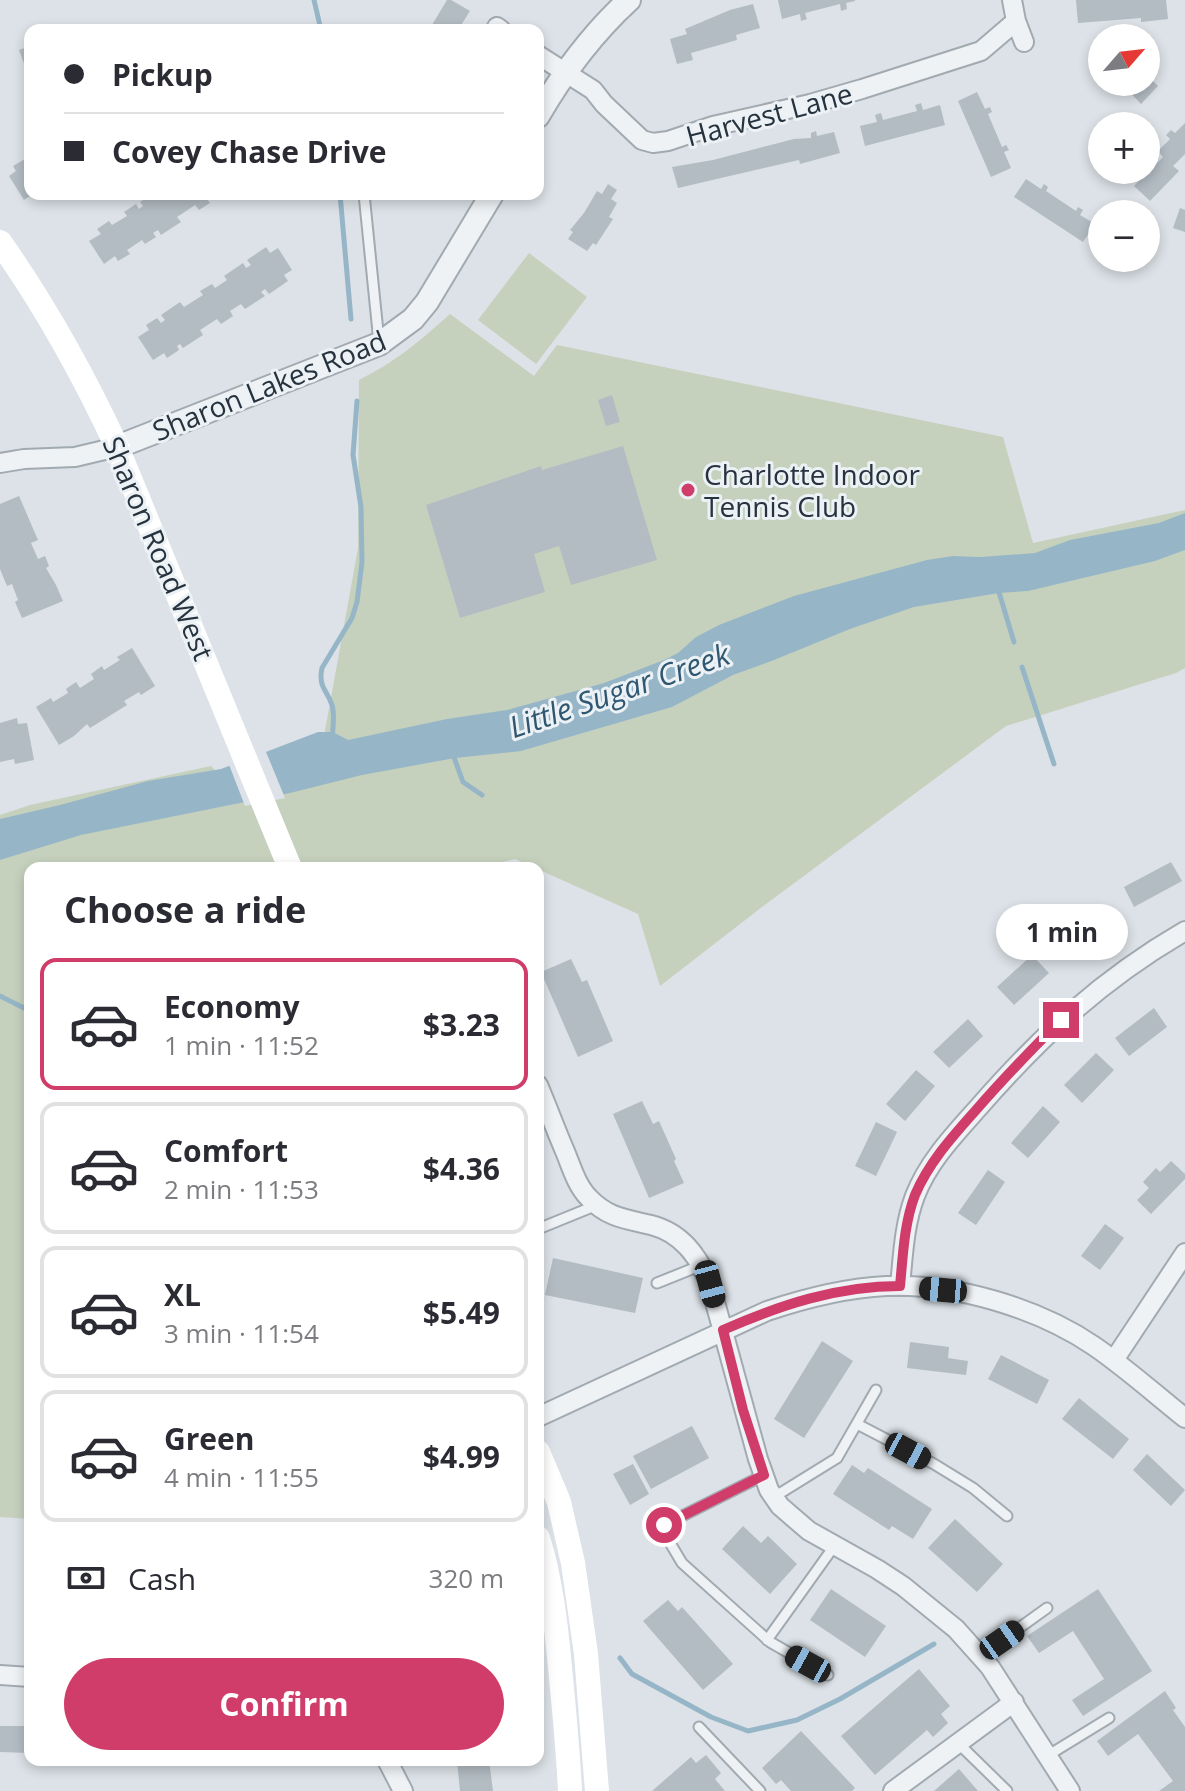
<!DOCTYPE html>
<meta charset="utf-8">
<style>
:root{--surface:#fff;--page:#f7f7f7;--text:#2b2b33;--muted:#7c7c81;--line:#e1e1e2;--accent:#d03d6a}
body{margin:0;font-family:"Open Sans",sans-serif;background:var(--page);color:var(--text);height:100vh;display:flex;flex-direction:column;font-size:30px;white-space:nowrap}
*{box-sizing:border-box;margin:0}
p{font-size:26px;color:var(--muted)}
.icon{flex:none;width:44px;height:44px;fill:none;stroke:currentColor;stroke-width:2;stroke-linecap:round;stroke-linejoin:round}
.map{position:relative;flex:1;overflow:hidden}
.drawer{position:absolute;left:24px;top:862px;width:520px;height:904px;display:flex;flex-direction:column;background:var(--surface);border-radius:16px;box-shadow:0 4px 12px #0003}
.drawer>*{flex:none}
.banner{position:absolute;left:24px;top:24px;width:520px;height:176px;border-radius:16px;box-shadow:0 4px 12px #0003;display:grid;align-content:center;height:176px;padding:0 40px;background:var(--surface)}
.needle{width:52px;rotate:62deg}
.controls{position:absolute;left:1088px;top:24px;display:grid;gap:16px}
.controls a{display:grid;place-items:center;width:72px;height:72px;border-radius:50%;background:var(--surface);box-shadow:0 4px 12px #0003;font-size:40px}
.end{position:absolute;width:36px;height:36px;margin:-18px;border:10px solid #d03d6a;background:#fff;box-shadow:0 0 0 4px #fff}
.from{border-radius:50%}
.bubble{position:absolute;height:56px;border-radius:28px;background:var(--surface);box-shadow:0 4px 12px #0003;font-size:26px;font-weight:700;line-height:56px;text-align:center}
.car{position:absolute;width:24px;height:48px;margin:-24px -12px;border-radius:10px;box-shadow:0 0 6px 2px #0007;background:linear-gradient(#222 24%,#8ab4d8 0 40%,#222 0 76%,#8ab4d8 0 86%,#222 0)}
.banner b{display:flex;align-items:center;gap:28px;height:76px;font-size:30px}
.banner b+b{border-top:2px solid var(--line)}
.banner i{width:20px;height:20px;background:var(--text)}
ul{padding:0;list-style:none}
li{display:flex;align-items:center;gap:24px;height:132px;margin:0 16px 12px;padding:0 24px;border:4px solid var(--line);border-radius:16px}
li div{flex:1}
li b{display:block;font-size:30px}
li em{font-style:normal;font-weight:700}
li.current{border-color:var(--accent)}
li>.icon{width:72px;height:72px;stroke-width:1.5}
h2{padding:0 40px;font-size:36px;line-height:96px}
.pay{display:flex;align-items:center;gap:20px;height:88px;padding:0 40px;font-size:30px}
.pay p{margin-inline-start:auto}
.cta{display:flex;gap:16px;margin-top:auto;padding:16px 40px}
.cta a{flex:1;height:92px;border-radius:48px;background:var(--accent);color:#fff;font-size:32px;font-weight:700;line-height:92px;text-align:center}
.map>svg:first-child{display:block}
</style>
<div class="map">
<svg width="1185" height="1791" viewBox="0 0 1185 1791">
<rect width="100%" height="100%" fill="#dce2e7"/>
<path fill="#c5d1bd" d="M529,253l58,44 -51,67 -58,-44z
M450,314l84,62 23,-31 446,92 30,106 152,-33v158l-9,5 -170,53 -244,181 -102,79 -22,-72 -123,-55 -38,9h-447v651l-30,-2v-702l30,-10 181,-39 20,20 88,-22 39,-216 1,-168c36,-18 61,-39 91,-66z"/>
<path fill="#96b6c8" d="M1185,513v37l-30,11 -127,30 -29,2 -85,14 -64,22 -76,31 -41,15 -61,32 -151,44 -66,7 -93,17 -72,18 -209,42 -81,25v-41l60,-14 88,-24 73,-12 97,-37h15l15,8 99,-21 60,-9 97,-27 60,-23 14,-7 18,-16 23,-12 75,-29 133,-36 26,-4 27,1 55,-4 35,-13 89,-17z"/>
<path fill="#dce2e7" d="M264,747l21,51 -40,8 -17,-44z"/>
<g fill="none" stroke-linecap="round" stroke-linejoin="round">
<path stroke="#96b6c8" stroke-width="5" d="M314,0l7,30
M340,194l11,125
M998,589l16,53
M1022,667l32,97
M332,739c1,-11 3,-24 0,-34 -5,-15 -14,-18 -10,-37l30,-50 5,-16 5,-40 -1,-55 -8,-52 4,-54
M452,752l11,30 19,13
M0,996l30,15
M620,1658l12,16 79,43 37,14 49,-11 43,-21 94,-55"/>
</g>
<path fill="#b3bcc3" d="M447,0h4l19,11 -12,19h-29z
M778,0h77v1l-9,2 1,6 -6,2 -1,-7 -35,9 2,6 -6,2 -1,-7 -18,5z
M1076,0h90l2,19 -27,3v-4l-63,5z
M753,4l7,24 -24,7 1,5 -46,13 2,7 -16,4 -7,-25 17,-5 -2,-5 45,-19z
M30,46v22l-4,1 -7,-19z
M1146,74l12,12 -17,18 -21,-22h26z
M977,92l8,17 5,-2 2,5 -4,2 14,33 4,-2 3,5 -5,2 7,16 -20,9 -33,-76z
M921,103l2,7 17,-5 5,20 -80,21 -5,-20 17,-4 -2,-7 6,-2 2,7 34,-9 -2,-6z
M1185,123v31l-12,12 6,5 -29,30 -16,-15 12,-13 -3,-3h3v-6l5,5 12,-12 -5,-6 12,-12 -4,-4 5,-5 4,3z
M816,131l1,5 17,-4 6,21 -40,11 -1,-4 -121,28 -6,-21 41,-7 81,-21 17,-1v-5z
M30,156v40l-6,4 -15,-24 7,-5 -3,-5z
M1026,179l15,10 3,-5 4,3 -2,4 30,20 2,-4 5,3 -3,5 15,9 -12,18 -69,-45z
M608,184l9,6 -6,9 6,4 -8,14 4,2 -17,26 -3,-2 -6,8 -19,-12 5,-7 -3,-2 14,-17 13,-22 5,3z
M152,194h73l-10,6 -3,-4 -5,3 3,4 -11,7 -4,-5 -18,12 4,5 -20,13 -3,-5 -5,3 3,4 -11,7 -3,-4 -15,10 3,4 -12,7 -3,-5 -11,8 -15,-23 12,-7 -4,-5 12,-8 3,4 15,-9 -3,-4 12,-8 3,5 4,-3 -3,-4z
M1180,208l5,2v22l-12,-4z
M266,247l4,6 8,-5 14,22 -8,5 4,6 -19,13 -4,-5 -4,3 4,4 -20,13 -4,-5 -11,7 3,5 -12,8 -4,-5 -17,11 3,5 -20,13 -3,-4 -3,2 2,4 -12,8 -3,-5 -11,7 -15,-23 11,-7 -3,-5 11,-7 4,5 4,-3 -4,-5 19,-13 4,5 19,-12 -3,-4 12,-7 3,4 12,-8 -3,-4 19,-13 3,5 5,-3 -4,-5z
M612,395l8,27 -14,4 -8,-26z
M623,446l34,114 -86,25 -12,-39 -25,8 11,38 -85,26 -34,-113 115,-39 1,4z
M19,496l19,44 -7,3 7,16 7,-3 4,10 -3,2 10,17 7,16 -41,17 -7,-16 3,-2 -6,-16 -5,2 -7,-17v-65z
M132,648l23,38 -14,9 -2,-3 -15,9 3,4 -37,23 -3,-4 -13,12 -15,9 -23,-38 15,-9 2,4 15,-9 -2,-4 10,-7 4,6 14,-9 -3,-5 11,-8 2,4 16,-10 -3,-3z
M17,718l1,6 9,-1 7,37 -19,4 -1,-5 -14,3v-39z
M1171,862l11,19 -48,26 -10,-20z
M1093,909l13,19 -40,28 -13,-20z
M1032,955l17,18 -35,32 -17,-18z
M571,959l11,23 5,-2 26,61 -35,16 -37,-85z
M1154,1008l13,19 -38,29 -14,-18z
M968,1019l15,17 -34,32 -16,-16z
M1096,1053l18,17 -32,33 -18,-18z
M916,1070l19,16 -30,35 -19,-17z
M642,1101l11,23 6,-3 17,38 -2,2 10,22 -35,15 -36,-84z
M1043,1106l17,16 -32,36 -17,-15z
M876,1122l21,10 -21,44 -21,-10z
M1171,1161l14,13v5l-34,35 -14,-14 12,-12 -6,-6 13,-14 4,4z
M988,1170l17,12 -29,43 -18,-12z
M1105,1224l19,14 -24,32 -19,-14z
M553,1258l90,20 -8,35 -90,-18z
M822,1341l31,20 -49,77 -30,-19z
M910,1342l39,5 -1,11 20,3 -2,14 -59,-7z
M1001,1355l48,25 -12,24 -49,-25z
M1079,1398l50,41 -16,20 -51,-40z
M692,1426l17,32 -58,31 -18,-33z
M1147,1454l38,36 -14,16 -38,-36z
M633,1464l16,30 -19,11 -17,-31z
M852,1465l12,8 4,-5 64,41 -19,30 -21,-13 -3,4 -56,-36z
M955,1519l48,45 -26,28 -49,-44z
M743,1526l18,17 7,-7 29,28 -27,30 -48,-45z
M831,1589l55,37 -21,31 -55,-37z
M1098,1589l54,82 -69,45 -11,-16 32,-21 -31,-48 -34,22 -12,-17z
M668,1600l10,11 4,-4 51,57 -30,26 -60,-69z
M919,1669l31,37 -9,8 7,9 -15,14 -6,-7 -52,45 -34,-39z
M1165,1691l11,17 -3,2 12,17v64h-26l14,-10 -35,-47 -30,22 -11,-15z
M0,1726h30l-1,27 -29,-1z
M801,1731l54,57 -3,3h-61l-10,-11 -5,4 -14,-16z
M706,1755l15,18 -6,6 10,12h-73l39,-34 5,6z
M55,1760h43v3l-42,3z
M489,1760l4,31h-33l-3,-30z
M959,1769l19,22h-44z"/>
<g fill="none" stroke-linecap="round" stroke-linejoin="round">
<g stroke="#a2aab1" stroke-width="13">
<path id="service" d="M364,194l15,148
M538,1229l59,-24
M657,1283l45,-18
M857,1424l77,40 39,24 34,28
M764,1475l-100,50 -1,6 19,32 88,79 58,33
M774,1497l63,-39 39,-68
M767,1640l68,-95
M980,1656l67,-48
M699,1727l61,64
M958,1743l49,48
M1047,1756l62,-38"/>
</g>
<g stroke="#a2aab1" stroke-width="22">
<path id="minor" d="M1012,0l4,21 8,21
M497,27l4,3
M538,55l55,35 11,14 38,36 11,3 15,-2 45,-15 97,-22 52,-15 119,-38 35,-30
M0,463l24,-4 51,-2 42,-10
M538,1085c9,21 17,43 26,64 7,16 12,36 25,49 19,20 37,21 62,27 31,8 47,31 59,59l48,175 11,31 11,16 29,25 68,38 26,17 53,43 34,38 80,124
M900,1286c3,-30 4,-61 15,-90 13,-34 39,-61 63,-88 63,-72 124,-129 207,-177
M1114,1360l71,-107
M538,1417l229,-106c39,-13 78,-23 119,-25 69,-3 152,22 208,60 32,22 61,48 91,72
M0,1675l30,2
M387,1760l16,31
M893,1791l121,-89"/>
</g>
<g stroke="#a2aab1" stroke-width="26">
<path id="tertiary" d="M538,116c25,-43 55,-83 91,-116
M117,447l262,-103 34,-25 14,-17 65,-108"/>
</g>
<use href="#service" stroke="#eff2f5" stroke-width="9"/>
<use href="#minor" stroke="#eff2f5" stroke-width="18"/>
<use href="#tertiary" stroke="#eff2f5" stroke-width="22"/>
<path stroke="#fff" stroke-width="24" d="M0,242c45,64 84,134 117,205l173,421
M538,1452l21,50 14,61 13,91 11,137
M538,1538c13,42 18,86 22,129 4,41 8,82 10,124"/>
</g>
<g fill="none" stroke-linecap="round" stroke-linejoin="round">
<path stroke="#d03d6a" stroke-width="10" d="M664,1525l100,-50 -21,-65 -20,-80c57,-25 114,-44 177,-44 3,-31 4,-62 15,-91 14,-33 38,-59 61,-85 28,-32 56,-61 85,-90"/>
</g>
<circle fill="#d03d6a" stroke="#ebf1f4" stroke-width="3" cx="688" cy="490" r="8"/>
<g text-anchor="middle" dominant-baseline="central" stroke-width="6" stroke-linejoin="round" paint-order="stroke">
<g font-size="28" fill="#26323d" stroke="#ebf1f4">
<text transform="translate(769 114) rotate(-15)">Harvest Lane</text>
<text transform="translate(269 385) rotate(-22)">Sharon Lakes Road</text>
<text transform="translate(159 548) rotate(67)">Sharon Road West</text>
</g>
<g font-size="28" fill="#26323d" stroke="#ebf1f4" text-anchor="start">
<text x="704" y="474">Charlotte Indoor<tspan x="704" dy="32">Tennis Club</tspan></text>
</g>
<g font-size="30" font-style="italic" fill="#2f5771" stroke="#ebf1f4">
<text transform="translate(619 690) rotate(-19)">Little Sugar Creek</text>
</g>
</g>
</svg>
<div class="controls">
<a><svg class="needle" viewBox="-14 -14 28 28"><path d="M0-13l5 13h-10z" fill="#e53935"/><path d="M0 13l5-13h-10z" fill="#7c7c81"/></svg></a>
<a>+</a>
<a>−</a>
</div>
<i class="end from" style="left:664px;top:1525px"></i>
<i class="end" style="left:1061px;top:1020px"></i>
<div class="bubble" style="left:996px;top:904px;width:132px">1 min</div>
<i class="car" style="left:710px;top:1284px;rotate:165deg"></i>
<i class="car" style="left:943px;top:1290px;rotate:275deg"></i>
<i class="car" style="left:908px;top:1451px;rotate:118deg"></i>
<i class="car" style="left:1002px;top:1640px;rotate:55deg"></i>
<i class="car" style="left:808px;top:1664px;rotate:299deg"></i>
<div class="banner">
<b><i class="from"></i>Pickup</b>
<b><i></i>Covey Chase Drive</b>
</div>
<section class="drawer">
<h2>Choose a ride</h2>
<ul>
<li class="current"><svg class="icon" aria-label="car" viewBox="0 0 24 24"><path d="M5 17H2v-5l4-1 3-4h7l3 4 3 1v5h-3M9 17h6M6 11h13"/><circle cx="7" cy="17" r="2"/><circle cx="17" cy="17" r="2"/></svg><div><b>Economy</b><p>1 min · 11:52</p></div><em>$3.23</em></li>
<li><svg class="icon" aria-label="car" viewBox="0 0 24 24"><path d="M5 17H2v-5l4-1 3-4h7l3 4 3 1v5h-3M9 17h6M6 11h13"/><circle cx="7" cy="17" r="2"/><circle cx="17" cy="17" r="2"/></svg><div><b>Comfort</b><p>2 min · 11:53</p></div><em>$4.36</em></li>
<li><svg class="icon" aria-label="car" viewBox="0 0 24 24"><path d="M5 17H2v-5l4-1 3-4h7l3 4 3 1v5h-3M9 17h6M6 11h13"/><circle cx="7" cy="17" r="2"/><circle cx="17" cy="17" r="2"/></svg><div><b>XL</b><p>3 min · 11:54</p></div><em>$5.49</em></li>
<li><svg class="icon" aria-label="car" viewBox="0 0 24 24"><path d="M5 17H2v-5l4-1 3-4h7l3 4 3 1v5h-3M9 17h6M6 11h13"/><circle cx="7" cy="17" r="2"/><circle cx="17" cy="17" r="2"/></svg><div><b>Green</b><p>4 min · 11:55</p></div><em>$4.99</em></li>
</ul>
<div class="pay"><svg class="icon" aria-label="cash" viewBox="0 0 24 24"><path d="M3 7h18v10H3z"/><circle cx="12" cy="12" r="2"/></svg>Cash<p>320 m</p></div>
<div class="cta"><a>Confirm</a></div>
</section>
</div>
